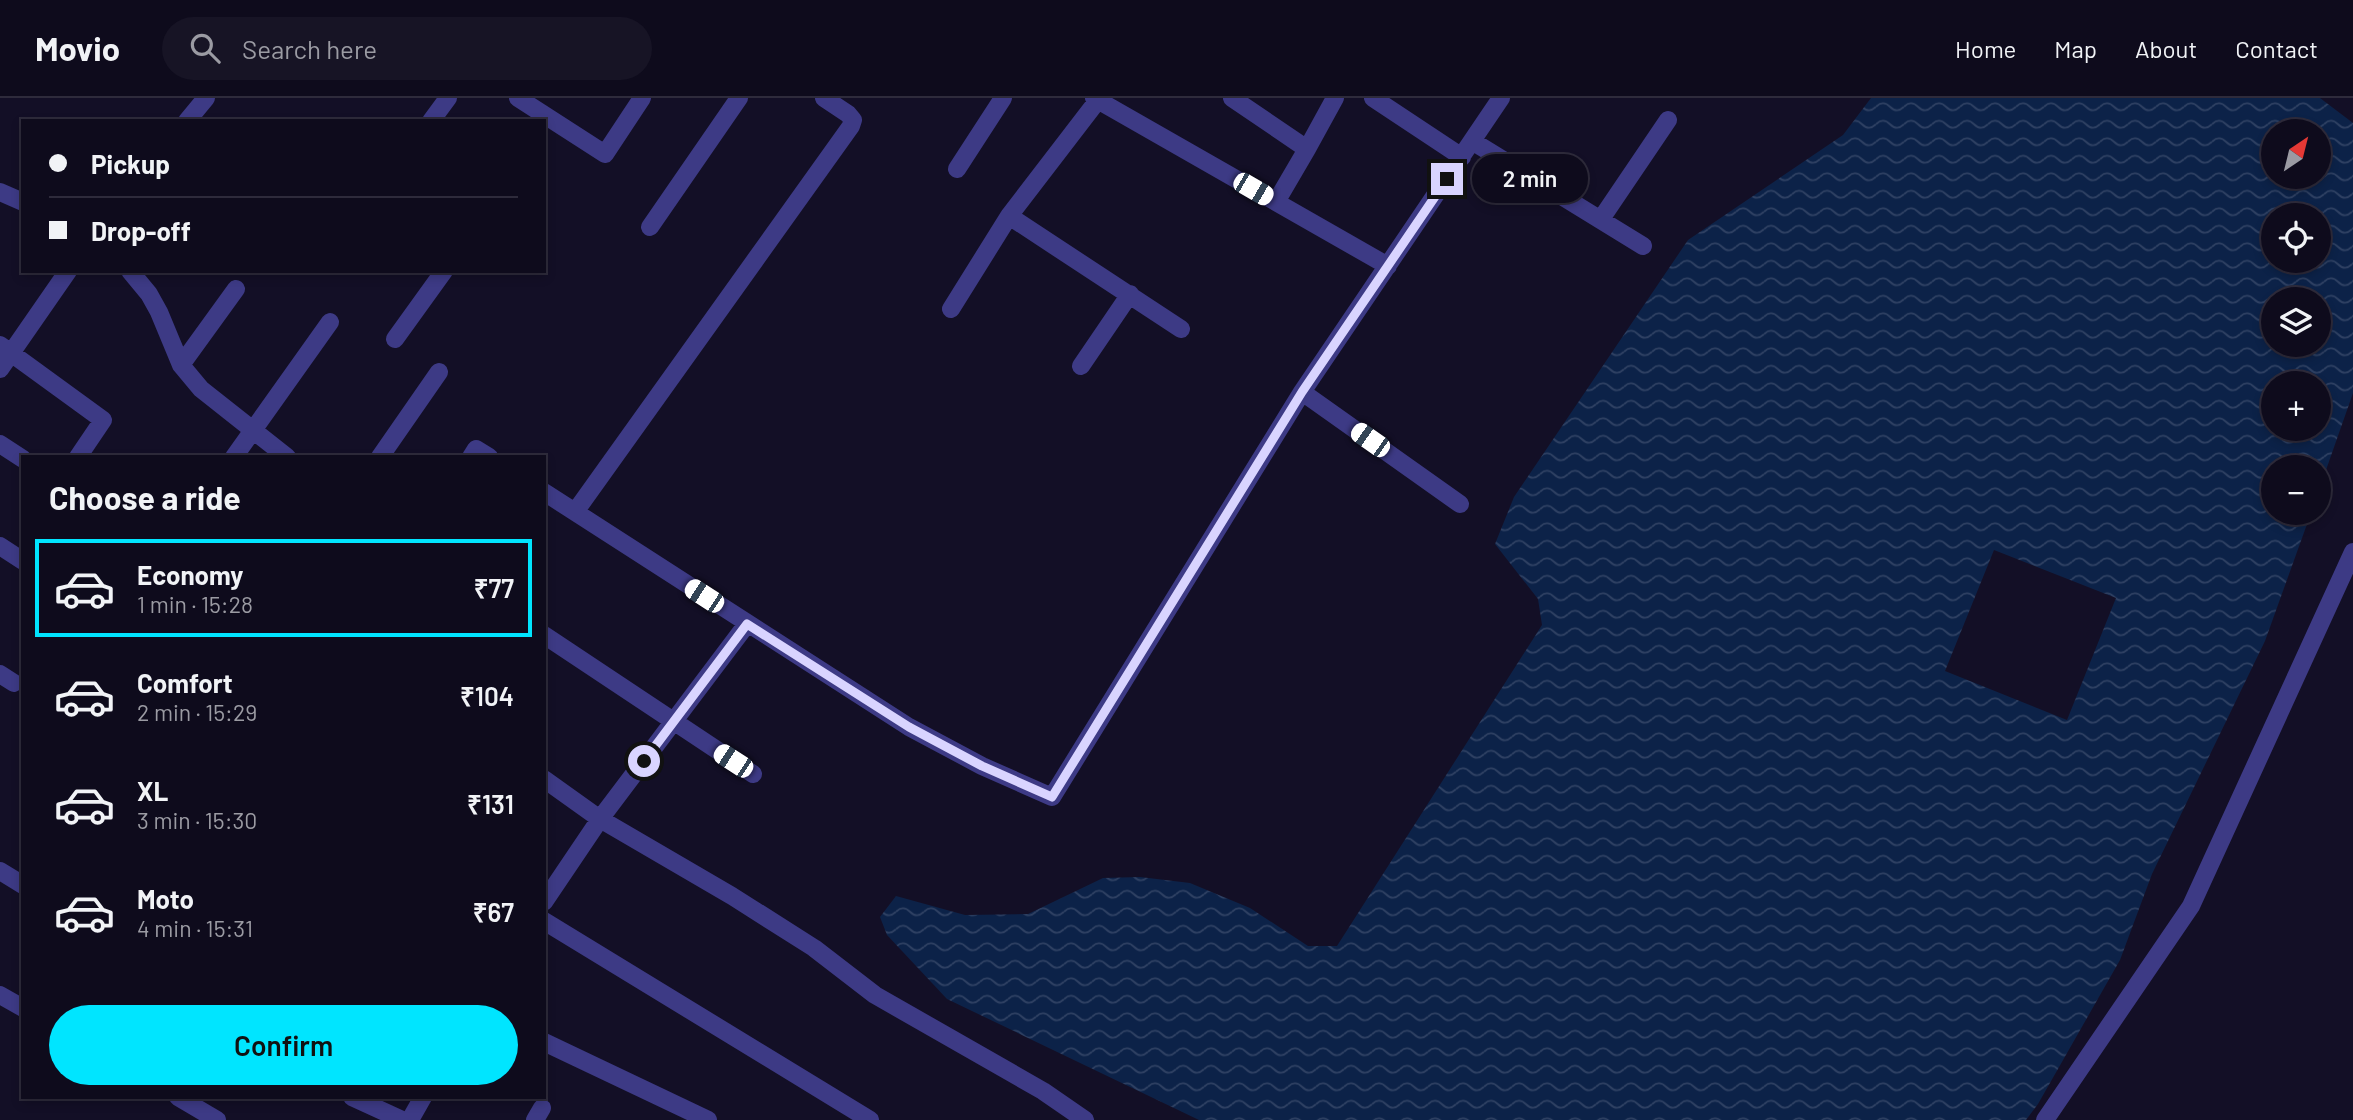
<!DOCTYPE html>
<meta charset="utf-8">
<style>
:root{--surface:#0e0b1c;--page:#171425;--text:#f1f3f6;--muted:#9b9ba3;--line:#2e2b3b;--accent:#00e5ff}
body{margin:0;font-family:Barlow,sans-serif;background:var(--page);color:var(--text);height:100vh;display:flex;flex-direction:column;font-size:26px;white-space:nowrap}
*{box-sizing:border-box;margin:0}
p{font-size:23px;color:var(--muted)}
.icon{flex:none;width:38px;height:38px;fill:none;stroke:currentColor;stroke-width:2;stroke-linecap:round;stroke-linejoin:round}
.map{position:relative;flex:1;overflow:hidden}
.sheet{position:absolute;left:21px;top:357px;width:525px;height:644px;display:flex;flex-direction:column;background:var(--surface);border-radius:0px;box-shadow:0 4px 10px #0003,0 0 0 2px var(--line)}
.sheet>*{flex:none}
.hud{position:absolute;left:21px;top:21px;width:525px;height:154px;border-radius:0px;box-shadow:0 4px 10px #0003,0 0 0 2px var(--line);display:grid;align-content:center;height:154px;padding:0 28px;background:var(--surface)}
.needle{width:46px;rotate:35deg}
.buttons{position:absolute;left:2261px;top:21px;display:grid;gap:14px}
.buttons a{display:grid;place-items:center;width:70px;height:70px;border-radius:50%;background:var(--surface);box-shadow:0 4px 10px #0003,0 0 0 2px var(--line);font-size:35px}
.end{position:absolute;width:32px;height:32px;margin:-16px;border:9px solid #d9d4ff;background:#111;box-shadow:0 0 0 4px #111}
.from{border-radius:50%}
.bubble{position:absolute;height:49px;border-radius:24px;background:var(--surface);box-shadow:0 4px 10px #0003,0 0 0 2px var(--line);font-size:23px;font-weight:600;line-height:49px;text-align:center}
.car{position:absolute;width:21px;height:42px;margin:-21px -10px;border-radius:9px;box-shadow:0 0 5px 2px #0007;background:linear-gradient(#fff 24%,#345 0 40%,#fff 0 76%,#345 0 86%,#fff 0)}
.hud b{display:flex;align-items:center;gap:24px;height:66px;font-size:26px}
.hud b+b{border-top:2px solid var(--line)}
.hud i{width:18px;height:18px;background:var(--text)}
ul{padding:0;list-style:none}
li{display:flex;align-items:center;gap:21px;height:98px;margin:0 14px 10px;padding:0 14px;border:4px solid transparent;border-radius:0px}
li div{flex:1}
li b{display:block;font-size:26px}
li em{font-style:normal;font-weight:600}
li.active{border-color:var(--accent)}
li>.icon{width:63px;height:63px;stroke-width:1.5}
h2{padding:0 28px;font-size:32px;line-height:84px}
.button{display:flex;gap:14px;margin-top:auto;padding:14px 28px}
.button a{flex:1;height:80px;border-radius:42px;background:var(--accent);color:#111;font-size:28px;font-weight:600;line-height:80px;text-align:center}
header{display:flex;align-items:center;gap:42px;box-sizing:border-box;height:98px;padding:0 35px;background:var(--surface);border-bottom:2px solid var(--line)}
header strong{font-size:33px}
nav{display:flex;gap:38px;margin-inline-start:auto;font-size:24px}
.search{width:490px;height:63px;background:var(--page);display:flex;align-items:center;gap:18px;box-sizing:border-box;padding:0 24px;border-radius:38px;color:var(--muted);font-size:26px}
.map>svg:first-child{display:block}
</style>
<header>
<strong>Movio</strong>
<div class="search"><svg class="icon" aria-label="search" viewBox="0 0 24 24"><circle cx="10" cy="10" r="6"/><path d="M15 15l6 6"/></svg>Search here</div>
<nav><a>Home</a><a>Map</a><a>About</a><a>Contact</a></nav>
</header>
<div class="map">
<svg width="2353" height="1022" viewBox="0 0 2353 1022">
<defs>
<pattern id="water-waves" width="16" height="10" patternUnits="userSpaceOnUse" patternTransform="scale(1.75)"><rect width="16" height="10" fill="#0c2248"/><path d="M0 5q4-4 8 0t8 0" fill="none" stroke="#2f4163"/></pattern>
</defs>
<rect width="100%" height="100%" fill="#130f26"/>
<path fill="url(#water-waves)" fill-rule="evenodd" d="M1871,0h449l33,25v270l-34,97v-23h-46v46h38l-46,128 -113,233 -32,86 -82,144 -12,16h-827l-252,-121 -60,-64 -7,-18 16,-21 69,19 63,-1 75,-36 37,-1 50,6 60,25 58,38h29l205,-321 -4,-26 -43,-55 19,-47 174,-257 155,-105zM2273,33h46v46h-46zM2273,117h46v46h-46zM2273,201h46v46h-46zM2273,285h46v46h-46zM1994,452l122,48 -49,122 -122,-49z"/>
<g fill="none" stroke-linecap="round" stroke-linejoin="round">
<path stroke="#3d3a85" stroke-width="18" d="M518,0l87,56 37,-56
M1094,0l294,168
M1232,0l75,51 -31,53
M1373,0l89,59
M1098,2l-89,116 172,113
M187,23l19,-23
M431,23l17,-23
M1472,43l171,105
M1307,51l28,-51
M957,71l46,-71
M0,94l23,10
M1601,121l67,-99
M650,129l89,-129
M130,173l19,23 10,18 22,53 20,24 86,68
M951,211l58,-93
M395,241l49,-68
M0,247l103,75 -25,37
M181,267l55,-76
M1081,268l49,-72
M0,271l68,-98
M1302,294l158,112
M0,346l23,15
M234,359l96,-135
M380,359l59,-85
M471,359l5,-8 13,8
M544,394l365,235 73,39 70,31 250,-405 199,-294
M575,414l276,-386 2,-6 -5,-6 -24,-16
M0,448l23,15
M544,537l209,139
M0,576l14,9
M544,681l56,40 132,77 82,52 61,47 168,96 42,29
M0,773l23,14
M544,804l56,-83 147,-195
M544,823l326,199
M0,897l23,13
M544,944l164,78
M178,999l39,23
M352,999l50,23
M410,1022l13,-23
M535,1022l7,-12
M2045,1022l146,-214 162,-354"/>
</g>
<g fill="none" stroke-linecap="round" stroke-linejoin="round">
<path stroke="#d9d4ff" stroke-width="9" d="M644,663l103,-137 162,103 73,39 70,31 250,-405 145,-213"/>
</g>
</svg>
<div class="buttons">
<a><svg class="needle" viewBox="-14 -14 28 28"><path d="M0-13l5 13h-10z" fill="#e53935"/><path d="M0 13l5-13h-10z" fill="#9b9ba3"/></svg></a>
<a><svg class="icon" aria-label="locate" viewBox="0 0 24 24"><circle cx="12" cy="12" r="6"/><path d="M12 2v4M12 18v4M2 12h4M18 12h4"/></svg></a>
<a><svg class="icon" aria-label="layers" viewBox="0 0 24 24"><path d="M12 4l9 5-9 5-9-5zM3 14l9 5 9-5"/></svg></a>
<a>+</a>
<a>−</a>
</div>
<i class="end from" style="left:644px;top:663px"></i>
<i class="end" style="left:1447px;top:81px"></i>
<div class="bubble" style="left:1472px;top:56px;width:116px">2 min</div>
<i class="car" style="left:1253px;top:91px;rotate:120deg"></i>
<i class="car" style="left:1370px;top:342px;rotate:305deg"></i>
<i class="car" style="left:704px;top:498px;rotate:303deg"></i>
<i class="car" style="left:733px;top:663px;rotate:303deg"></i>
<div class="hud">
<b><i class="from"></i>Pickup</b>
<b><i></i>Drop-off</b>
</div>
<section class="sheet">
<h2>Choose a ride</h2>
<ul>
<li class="active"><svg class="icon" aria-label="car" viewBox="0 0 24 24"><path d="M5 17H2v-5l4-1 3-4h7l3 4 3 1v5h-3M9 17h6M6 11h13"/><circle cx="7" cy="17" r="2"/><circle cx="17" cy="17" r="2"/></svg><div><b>Economy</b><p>1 min · 15:28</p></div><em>₹77</em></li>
<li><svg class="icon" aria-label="car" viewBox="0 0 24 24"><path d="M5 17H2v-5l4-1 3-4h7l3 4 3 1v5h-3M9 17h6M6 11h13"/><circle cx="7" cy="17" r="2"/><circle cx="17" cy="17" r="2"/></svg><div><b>Comfort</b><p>2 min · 15:29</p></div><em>₹104</em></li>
<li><svg class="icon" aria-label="car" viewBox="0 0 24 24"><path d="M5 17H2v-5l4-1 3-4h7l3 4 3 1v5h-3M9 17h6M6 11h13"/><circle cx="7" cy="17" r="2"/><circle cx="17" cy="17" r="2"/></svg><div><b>XL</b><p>3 min · 15:30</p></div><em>₹131</em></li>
<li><svg class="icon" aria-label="car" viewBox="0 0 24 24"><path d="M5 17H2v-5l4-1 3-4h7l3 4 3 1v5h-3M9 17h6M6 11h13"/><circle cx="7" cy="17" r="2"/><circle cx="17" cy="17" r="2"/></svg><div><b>Moto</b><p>4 min · 15:31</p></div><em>₹67</em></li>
</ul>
<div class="button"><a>Confirm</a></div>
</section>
</div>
